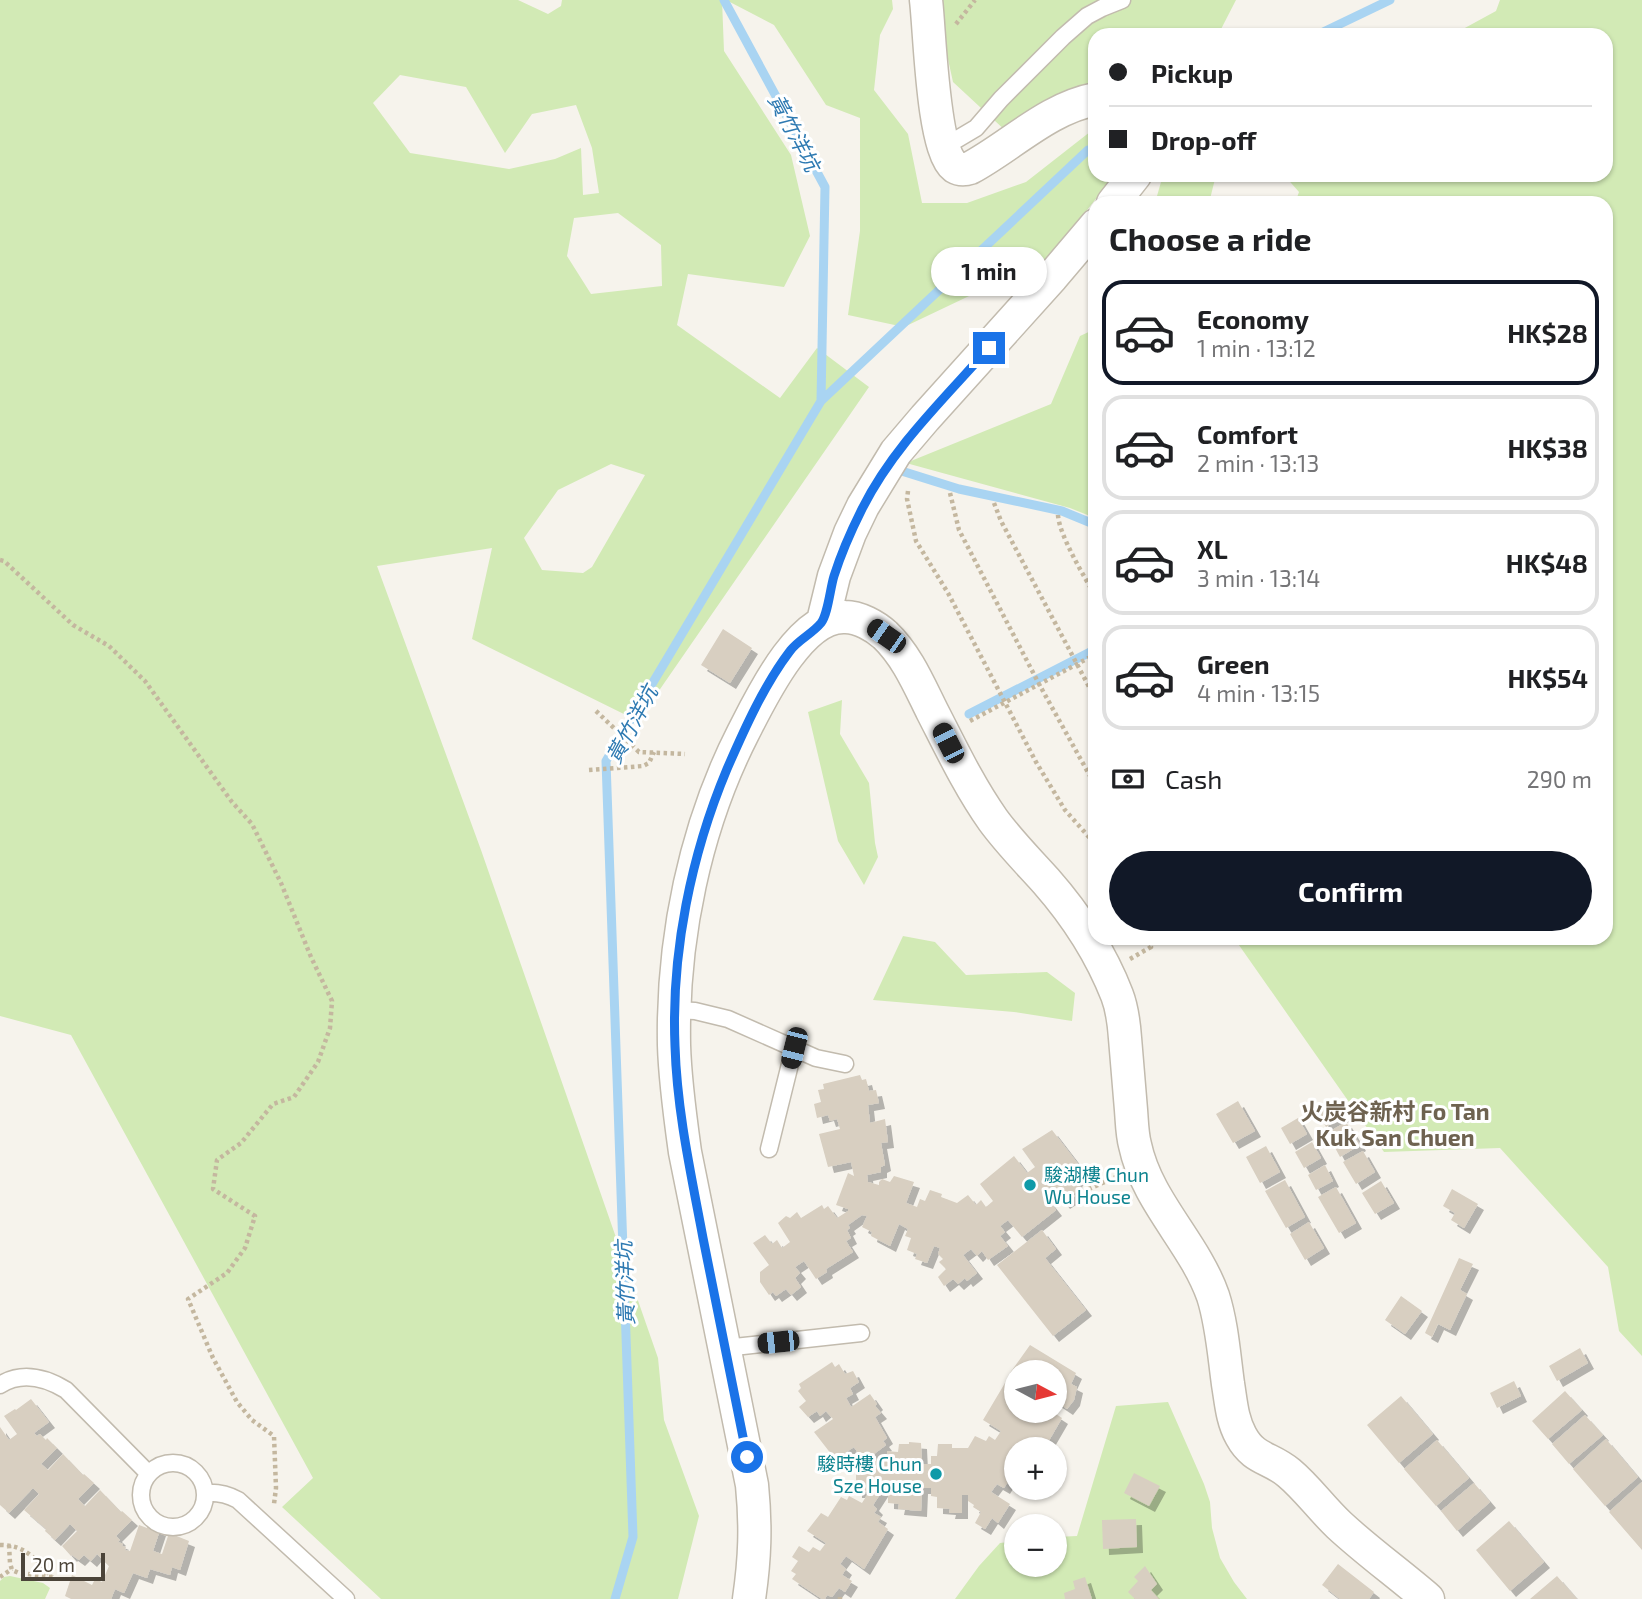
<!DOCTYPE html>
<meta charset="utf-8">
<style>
:root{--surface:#fff;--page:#f6f6f6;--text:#202124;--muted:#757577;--line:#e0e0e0;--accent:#111827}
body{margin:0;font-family:"Exo 2","Noto Sans TC",sans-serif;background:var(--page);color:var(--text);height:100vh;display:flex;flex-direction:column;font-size:26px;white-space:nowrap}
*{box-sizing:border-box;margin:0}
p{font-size:23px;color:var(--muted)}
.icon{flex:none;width:38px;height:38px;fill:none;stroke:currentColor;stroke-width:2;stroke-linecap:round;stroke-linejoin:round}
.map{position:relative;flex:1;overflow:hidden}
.drawer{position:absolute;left:1088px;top:196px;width:525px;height:749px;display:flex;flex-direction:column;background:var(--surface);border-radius:21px;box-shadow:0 2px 5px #0004}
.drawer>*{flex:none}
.banner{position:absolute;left:1088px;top:28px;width:525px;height:154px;border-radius:21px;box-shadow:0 2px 5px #0004;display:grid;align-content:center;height:154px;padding:0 21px;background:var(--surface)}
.needle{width:46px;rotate:97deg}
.fabs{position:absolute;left:1004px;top:1360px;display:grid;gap:14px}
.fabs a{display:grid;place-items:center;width:63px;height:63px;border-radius:50%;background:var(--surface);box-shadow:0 2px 5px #0004;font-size:35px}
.scale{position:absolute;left:21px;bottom:18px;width:84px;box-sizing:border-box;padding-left:7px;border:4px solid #4b4439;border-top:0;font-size:19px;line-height:24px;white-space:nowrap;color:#4b4439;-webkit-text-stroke:5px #fff;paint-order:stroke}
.end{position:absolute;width:32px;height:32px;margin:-16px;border:9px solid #1a73e8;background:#fff;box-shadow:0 0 0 4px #fff}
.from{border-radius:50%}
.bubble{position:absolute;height:49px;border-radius:24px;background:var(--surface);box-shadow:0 2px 5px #0004;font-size:23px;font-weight:700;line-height:49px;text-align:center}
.car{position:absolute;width:21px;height:42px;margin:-21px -10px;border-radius:9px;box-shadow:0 0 5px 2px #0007;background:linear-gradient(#222 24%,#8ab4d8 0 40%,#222 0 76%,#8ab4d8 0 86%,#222 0)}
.banner b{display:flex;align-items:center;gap:24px;height:66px;font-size:26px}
.banner b+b{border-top:2px solid var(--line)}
.banner i{width:18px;height:18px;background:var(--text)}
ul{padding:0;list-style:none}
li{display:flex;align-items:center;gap:21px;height:105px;margin:0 14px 10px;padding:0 7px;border:4px solid var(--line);border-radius:21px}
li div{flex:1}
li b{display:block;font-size:26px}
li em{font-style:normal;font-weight:700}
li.active{border-color:var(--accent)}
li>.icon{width:63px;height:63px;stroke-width:1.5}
h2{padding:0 21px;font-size:32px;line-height:84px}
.pay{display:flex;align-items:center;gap:18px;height:77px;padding:0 21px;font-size:26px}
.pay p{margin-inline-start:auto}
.primary-button{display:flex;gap:14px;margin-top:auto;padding:14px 21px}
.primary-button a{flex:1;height:80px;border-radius:42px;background:var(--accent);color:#fff;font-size:28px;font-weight:700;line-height:80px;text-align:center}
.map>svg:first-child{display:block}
</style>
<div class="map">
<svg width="1642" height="1599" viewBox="0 0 1642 1599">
<defs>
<filter id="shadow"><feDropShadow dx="6" dy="6" stdDeviation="0" flood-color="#0004"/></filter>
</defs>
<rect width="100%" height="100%" fill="#f6f3ec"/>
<path fill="#d2eab5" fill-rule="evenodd" d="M0,0h518l30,14 13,-8 1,-6h160l2,51 67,104 19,81 -26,51 -96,-13 -11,51 103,73 37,-50 52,39 -231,334 -166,-82 20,-91 -115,18 104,284 177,508 6,62 35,96 -21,83h-297l-99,-92 31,-29 -242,-443 -71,-19zM400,75l66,12 39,66 27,-39 44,-9 16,43 7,45 -16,2 -2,-47 -26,11 -46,10 -99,-16 -37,-50zM618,213l43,32 1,41 -71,8 -24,-38 7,-38zM611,464l34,11 -53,92 -9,6 -41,-3 -18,-32 34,-48z
M726,0h166l1,9 -13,26 -6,55 34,44 14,69h45l59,-21 69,-54 1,47h12l2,6 -61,77 -145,69 -56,-12 12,-84v-113l-34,-13 -52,-80z
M935,0h301l-18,35h-122l-1,74 -87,24 -55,-51z
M1500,0h142v1356l-23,-25 -11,-64 -108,-119 -116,4 -150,-214h372v-735h-311l4,-11 -15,-17h322v-140h-154l44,-24z
M1163,175h53l-7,28h-54z
M1095,329v189l-25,-10 -164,-45 145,-59 29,-68z
M842,700l-2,34 29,49 6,60 3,14 -14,28 -26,-44 -30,-129z
M903,936l32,6 31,33 81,-3 28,21 -3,28 -58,-9 -141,-12z
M1168,1402l36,82 6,18 2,26 8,30 14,24 13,17h-292l24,-33 21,-23 17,-2v23h38v-27l22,-1 39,-130z
M10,1576l33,7 7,5 -5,11h-45v-18l4,-4z"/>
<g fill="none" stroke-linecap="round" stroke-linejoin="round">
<path stroke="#a9d4f2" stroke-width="9" d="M1317,35l73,-35
M821,401l267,-251
M892,468l67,21 103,22 34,14
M969,714l127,-65
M615,1599l18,-62 -27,-776 215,-360 4,-214 -101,-187"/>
</g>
<path fill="#d8cfc1" filter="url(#shadow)" d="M723,629l29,19 -22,35 -29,-18z
M860,1075l2,5 4,-1 3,12 7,-1 3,13 -11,2 2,18 15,-4 3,23 -7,1 4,22 -4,2v5l-14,3 1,7 11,3v-3l3,-3 8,3 4,-6 20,6 -8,21 11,4 3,-8 5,2 5,-11 12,4 -1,3 16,6 11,-8 8,10 5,-5 5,7 7,-6 -13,-17 34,-28 13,17 8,-6 -13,-18 30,-19 33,43 -9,8 5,7 -8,6 2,2 -11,7 -13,-17 -9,6 14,18 -34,27 -14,-17 -8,6 5,6 -5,4 8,10 -20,14 -6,-9 -5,5 -6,-7 -8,6 14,18 -10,8 -2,-3 -7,6 -5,-5 -9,7 -6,-9 8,-8 -7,-7 4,-3 -5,-5 2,-6 -6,-2 -7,17 -12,-4 2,-5 -10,-4 4,-12 -6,-2 3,-7 -9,-5 -9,22 -19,-10 1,-4 -10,-5 5,-11 -5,-1 -14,10 2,3 -3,2 4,8 -5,3 7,11 -27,17 1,3 -11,7 -12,-18 -9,6 5,6 -5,5 6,9 -10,8 -5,-6 -10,7 -3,-4 -4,3 -9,-13v-10l9,-7 -16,-22 12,-8 7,9 5,-4 5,8 8,-6 -12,-19 8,-7 4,2 7,-6 4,6 21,-13 2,4 4,-3 9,12 11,-7v-2l-12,-4 12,-32 6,3 -3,-14 -23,5 -9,-33 21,-5 -3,-10 -7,2 -2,-6 -11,3 -3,-14 7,-2 -3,-12 6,-1 -1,-5z
M1332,1099l11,17 -17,11 -10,-18z
M1238,1101l17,30 -22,12 -17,-29z
M1298,1118l9,16 -17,10 -9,-16z
M1346,1122l14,23 -20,12 -13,-24z
M1312,1142l9,16 -17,10 -9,-16z
M1266,1146l14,26 -20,11 -14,-26z
M1363,1151l12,21 -19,12 -13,-22z
M1325,1165l8,16 -17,9 -8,-15z
M1285,1180l20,37 -19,11 -21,-37z
M1381,1181l13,22 -19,11 -13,-21z
M1336,1187l20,36 -17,10 -21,-36z
M1452,1189l26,15 -14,24 -13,-8 4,-7 -12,-7z
M1309,1222l15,26 -19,12 -15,-26z
M1042,1230l14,19 -11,9 41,52 -33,26 -56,-71z
M1459,1258l14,6 -13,26 7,4 -17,36 -12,-6 -6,13 -7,-4z
M1401,1296l21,15 -17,23 -20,-14z
M1030,1345l46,28 -5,11 6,3 -3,13 -7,9 -12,-8v-29h-38v5l-7,-4z
M1580,1348l8,15 -31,18 -8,-15z
M832,1362l3,5 4,-3 6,10 8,-3 6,11 -9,6 3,6 -7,4 5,9 19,-13 7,10 -2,2 6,7 -6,4 12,21 -4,3 3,4 -12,9 3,7h11l-1,-10 11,1 1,-8h10v-2l12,1 1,21h9v-8h6l1,-12h14v4h16l7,-12 11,5 3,-5 6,4 6,-9 -18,-11 22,-37 12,7v20h33l12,8 -18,31h-13l-9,-6 -5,6v40l-10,-6 -3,5 -7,-4 -6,8 19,12 -12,19 -6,-5 -7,11 -10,-6 6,-11 -8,-5 1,-2 -6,-4v-6h-6v18h-13l1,-4 -13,-1v-11l-6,-1v-8h-9l-1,23 -23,-2 1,-5 -11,-1v-12h-6l-9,14 4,4 -3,4 7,4 -3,5 10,7 -24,40 -18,-13 -6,8 6,5 -4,6 10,6 -7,11 -6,-4 -7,9 -5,-2 -2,4h-3l-30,-20 4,-5 -5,-3 7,-10 -6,-4 7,-11 10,6 4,-5 7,4 6,-8 -19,-12 14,-18 7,4 13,-20 6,3 2,-4 13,7 7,-11h-13v-34h5l-7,-11 -19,12 -21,-27 19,-13 -7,-8 -6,5 -3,-5 -9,6 -9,-10 7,-6 -8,-10 3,-3 -2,-4z
M1514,1381l7,15 -24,12 -7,-15z
M1565,1391l17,19 -34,29 -16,-18z
M1401,1396l32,38 -34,29 -32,-38z
M31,1399l18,23 -15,11 3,3 3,-2 6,6 1,-2 10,10 -16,16 7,6 15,-16 20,21 1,-1 10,9 -16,16 7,7 15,-16 21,22 1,-1 10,9 -16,16 4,4 -2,2 5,2 -1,2 4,1 -1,3 5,1 9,-26 8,3v-3l13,5 -7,21 9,3 7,-21 20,8 -9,29 -8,-3 -2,8 -20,-6 -3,9 -14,-5 -9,20 -9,-4 -4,10h-40l-6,-3 7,-21 20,10 3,-6 7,3 7,-16 -12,-12 -6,7 -7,-6 -5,5 -7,-5 -1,1 -9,-10 15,-15 -7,-7 -15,16 -10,-9 1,-2 -22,-19 15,-16 -6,-6 -24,25 -9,-8v-78l9,13 8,-6 -13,-18 11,-7 1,1z
M1585,1415l18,20 -34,29 -17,-20z
M1606,1439l32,38 -33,29 -32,-37z
M1437,1440l32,38 -33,28 -32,-37z
M1134,1473l26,13 -11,20 -25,-13z
M1642,1482v68l-33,-38z
M1474,1483l16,19 -33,29 -16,-20z
M1136,1519l1,28 -34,2 -1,-29z
M1509,1521l35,41 -34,29 -34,-41z
M1338,1564l36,28 -5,7h-29l-18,-14z
M1145,1566l12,18 -6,6 8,9h-24l-7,-7 10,-11 -4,-4z
M1557,1576l20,23h-47z
M1085,1577l7,22h-27l-1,-6 11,-4 -2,-8z"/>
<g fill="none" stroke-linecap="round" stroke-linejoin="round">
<g stroke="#c2bbae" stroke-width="19">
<path id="lane" d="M944,147l32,-19 25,-29 62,-62 24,-21 15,-8 20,-8
M675,1010l20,1 33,8 88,39 29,6
M769,1149l25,-101
M725,1348l136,-15
M0,1385c22,-14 46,-7 66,5l83,84
M141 1495a32 32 0 1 1 64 0a32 32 0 1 1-64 0Z
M205,1493c12,-1 22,1 33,7l108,99"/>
</g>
<g stroke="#c2bbae" stroke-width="35">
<path id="street" d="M926,0c4,32 6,149 29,167 5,3 9,3 15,1 41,-22 78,-60 126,-69
M1113,203l22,-28
M823,621l11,-45 16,-43 13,-27 33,-54 29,-34 127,-141 44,-52
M749,1599c6,-41 7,-73 3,-114l-67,-333c-5,-36 -10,-71 -11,-107 -2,-106 21,-218 69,-312 18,-35 57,-118 102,-116 14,0 30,9 40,18 22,21 34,50 47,76 19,37 37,75 61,109 16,22 35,41 53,61 29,33 55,73 71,114 5,13 7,29 8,43 2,24 4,48 6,72 1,12 1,24 4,35 12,57 59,97 78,151 9,28 11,59 15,88 3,18 4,36 13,52 13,24 29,21 48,37 18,15 32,35 50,52 28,26 60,49 89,74"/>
</g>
<path stroke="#c4b79f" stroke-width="4.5" stroke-dasharray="3.5 3.5" stroke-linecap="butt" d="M956,24l19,-24
M908,491l-1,8 9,42 32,52 88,169 29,48 31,35
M950,493l9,37 80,154 51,92 6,6
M994,503l7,18 95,179
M1058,515c1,20 27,63 38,82
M0,560l4,1 69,64 36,21 36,35 87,121 20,22 29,59 30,74 21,44 -2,27 -12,34 -24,35 -21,7 -32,39 -24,17 -4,29 42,27 -10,32 -18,25 -39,26 25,59 24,44 15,18 22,16 2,52 -2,16
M596,711l43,41 46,2
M970,721l126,-67
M589,770l54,-4 6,-3 5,-11
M1130,959l21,-12 -4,-9
M1082,1192l34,-15
M0,1545c26,0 35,14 52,32
M9,1545l1,18 2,7 7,3 34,4
M0,1577l12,-8
M840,1599v-2"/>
<use href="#lane" stroke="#fff" stroke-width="16"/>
<use href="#street" stroke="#fff" stroke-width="32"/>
</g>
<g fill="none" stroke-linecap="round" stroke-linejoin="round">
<path stroke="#1a73e8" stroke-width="9" d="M747,1457c-15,-73 -29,-146 -44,-219 -12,-64 -26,-127 -28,-192 -4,-93 16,-191 52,-277 17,-39 37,-84 63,-118 8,-11 22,-17 31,-28 7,-9 9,-34 13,-47 7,-22 17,-45 28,-67 31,-62 81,-109 127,-161"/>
</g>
<g fill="#0f9aa8" stroke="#fff" stroke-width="2.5">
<circle cx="1030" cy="1185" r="7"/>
<circle cx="936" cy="1474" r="7"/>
</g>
<g text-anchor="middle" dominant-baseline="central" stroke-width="6" stroke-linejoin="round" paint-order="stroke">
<g font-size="19" fill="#0d838f" stroke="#fff" text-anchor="start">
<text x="1044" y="1174">駿湖樓 Chun<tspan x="1044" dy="22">Wu House</tspan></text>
<text x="922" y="1463" text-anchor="end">駿時樓 Chun<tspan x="922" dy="22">Sze House</tspan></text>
</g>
<g font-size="21" font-style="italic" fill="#2e7ab2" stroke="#fff">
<text transform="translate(795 132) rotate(62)">黃竹洋坑</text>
<text transform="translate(631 724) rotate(-62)">黃竹洋坑</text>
<text transform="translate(624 1283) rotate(-92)">黃竹洋坑</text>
</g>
<g font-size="23" font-weight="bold" fill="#6e6250" stroke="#fff">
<text x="1395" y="1111">火炭谷新村 Fo Tan<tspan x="1395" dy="26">Kuk San Chuen</tspan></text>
</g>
</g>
</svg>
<div class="fabs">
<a><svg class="needle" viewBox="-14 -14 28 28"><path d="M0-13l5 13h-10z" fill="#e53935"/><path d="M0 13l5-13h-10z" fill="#757577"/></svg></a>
<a>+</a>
<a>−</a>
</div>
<div class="scale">20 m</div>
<i class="end from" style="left:747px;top:1457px"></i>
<i class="end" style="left:989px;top:348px"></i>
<div class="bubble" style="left:931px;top:247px;width:116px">1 min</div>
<i class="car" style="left:886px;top:636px;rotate:305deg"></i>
<i class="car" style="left:948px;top:743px;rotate:333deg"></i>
<i class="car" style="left:794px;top:1048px;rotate:194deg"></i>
<i class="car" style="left:778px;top:1342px;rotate:264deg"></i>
<div class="banner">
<b><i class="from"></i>Pickup</b>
<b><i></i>Drop-off</b>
</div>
<section class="drawer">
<h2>Choose a ride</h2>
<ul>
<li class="active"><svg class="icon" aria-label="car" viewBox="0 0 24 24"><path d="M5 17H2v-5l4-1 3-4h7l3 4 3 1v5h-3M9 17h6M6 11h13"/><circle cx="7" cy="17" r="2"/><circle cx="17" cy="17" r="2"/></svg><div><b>Economy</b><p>1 min · 13:12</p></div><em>HK$28</em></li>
<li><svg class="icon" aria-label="car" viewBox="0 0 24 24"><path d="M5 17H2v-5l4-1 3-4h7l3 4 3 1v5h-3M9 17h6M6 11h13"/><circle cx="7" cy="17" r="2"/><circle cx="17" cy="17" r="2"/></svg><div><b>Comfort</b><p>2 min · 13:13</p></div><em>HK$38</em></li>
<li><svg class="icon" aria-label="car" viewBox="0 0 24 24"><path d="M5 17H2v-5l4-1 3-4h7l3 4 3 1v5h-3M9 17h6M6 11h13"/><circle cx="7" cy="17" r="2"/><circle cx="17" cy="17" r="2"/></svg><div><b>XL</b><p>3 min · 13:14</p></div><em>HK$48</em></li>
<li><svg class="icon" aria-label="car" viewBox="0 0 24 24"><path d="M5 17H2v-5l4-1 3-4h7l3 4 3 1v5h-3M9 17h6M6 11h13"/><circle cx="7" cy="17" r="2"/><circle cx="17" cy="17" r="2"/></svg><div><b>Green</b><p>4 min · 13:15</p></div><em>HK$54</em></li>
</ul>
<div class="pay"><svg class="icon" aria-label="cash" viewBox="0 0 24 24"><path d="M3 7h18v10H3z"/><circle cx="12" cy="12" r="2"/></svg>Cash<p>290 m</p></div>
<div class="primary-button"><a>Confirm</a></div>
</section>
</div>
